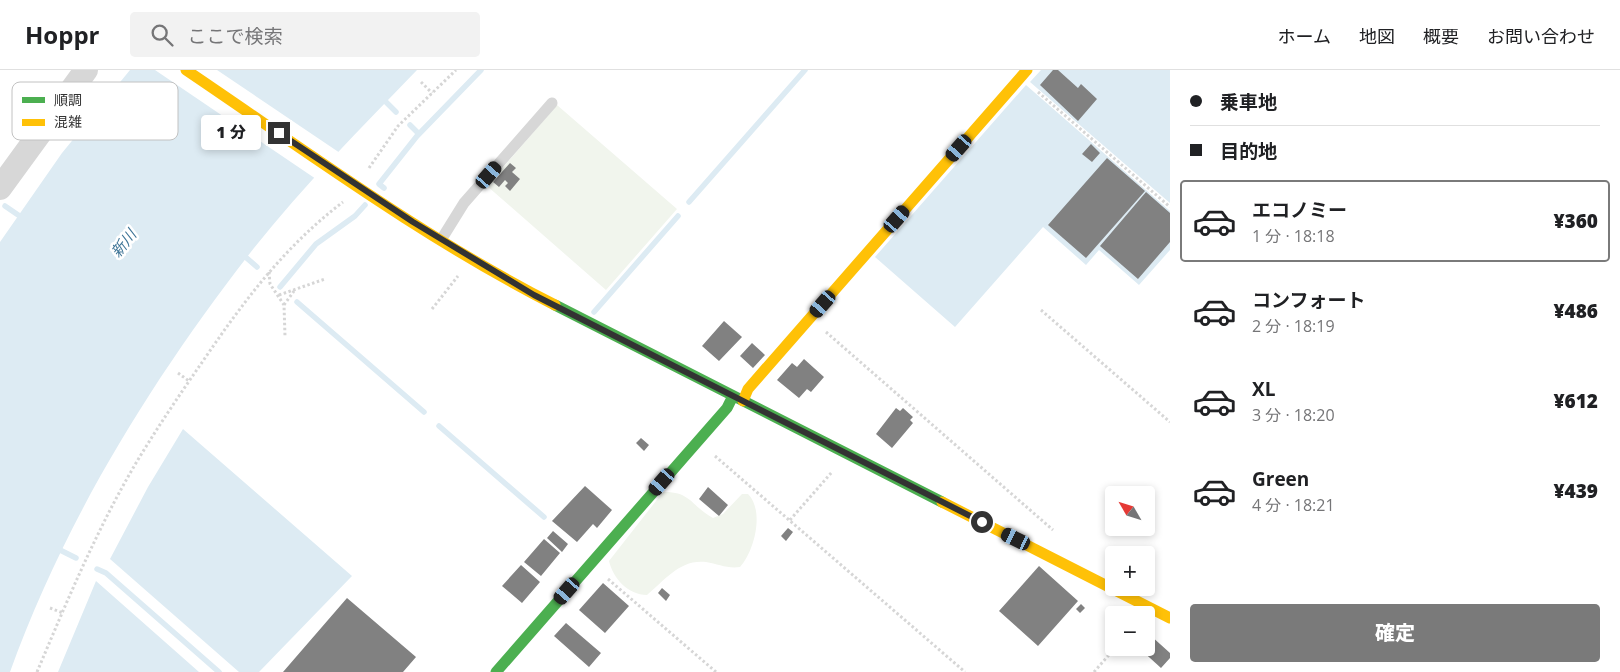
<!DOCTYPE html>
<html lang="ja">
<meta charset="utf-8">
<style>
:root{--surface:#fff;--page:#f2f2f2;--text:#202124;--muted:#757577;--line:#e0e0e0;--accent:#7a7a7a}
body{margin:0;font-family:"Open Sans","Noto Sans JP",sans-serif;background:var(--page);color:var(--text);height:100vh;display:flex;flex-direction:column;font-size:19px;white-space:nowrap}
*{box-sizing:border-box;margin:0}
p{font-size:16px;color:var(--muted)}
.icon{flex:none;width:28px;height:28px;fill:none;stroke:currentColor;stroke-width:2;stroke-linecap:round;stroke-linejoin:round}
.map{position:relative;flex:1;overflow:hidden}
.panel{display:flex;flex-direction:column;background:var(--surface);width:450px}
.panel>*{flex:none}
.hud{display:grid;align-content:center;height:110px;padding:0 20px;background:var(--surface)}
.needle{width:32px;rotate:309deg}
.fabs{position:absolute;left:1105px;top:416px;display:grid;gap:10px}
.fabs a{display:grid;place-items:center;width:50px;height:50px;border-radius:5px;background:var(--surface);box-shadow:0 2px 8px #0003;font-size:25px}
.end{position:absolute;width:22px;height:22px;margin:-11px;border:6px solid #333;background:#fff;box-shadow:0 0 0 2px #fff}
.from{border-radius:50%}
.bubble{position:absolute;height:35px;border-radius:5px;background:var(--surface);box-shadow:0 2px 8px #0003;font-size:16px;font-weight:800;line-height:35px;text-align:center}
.car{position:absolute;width:15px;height:30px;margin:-15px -8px;border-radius:6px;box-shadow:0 0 4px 1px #0007;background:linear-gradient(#222 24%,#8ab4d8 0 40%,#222 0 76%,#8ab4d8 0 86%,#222 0)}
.hud b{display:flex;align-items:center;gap:18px;height:48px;font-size:19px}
.hud b+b{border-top:1px solid var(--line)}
.hud i{width:12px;height:12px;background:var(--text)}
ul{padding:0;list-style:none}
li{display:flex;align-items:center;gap:15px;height:82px;margin:0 10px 8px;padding:0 10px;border:2px solid transparent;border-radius:5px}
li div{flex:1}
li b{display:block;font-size:19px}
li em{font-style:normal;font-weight:800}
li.current{border-color:var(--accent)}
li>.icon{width:45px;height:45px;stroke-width:1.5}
.action{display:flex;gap:10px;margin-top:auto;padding:10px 20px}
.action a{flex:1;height:58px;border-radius:5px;background:var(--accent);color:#fff;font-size:20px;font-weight:800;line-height:58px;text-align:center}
header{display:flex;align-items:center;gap:30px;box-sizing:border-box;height:70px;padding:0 25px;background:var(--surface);border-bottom:1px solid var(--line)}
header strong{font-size:24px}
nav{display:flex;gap:28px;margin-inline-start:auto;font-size:18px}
.search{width:350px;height:45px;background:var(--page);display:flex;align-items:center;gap:12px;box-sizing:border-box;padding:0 18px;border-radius:5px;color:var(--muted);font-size:19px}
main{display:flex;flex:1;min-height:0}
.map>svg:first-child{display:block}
</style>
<header>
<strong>Hoppr</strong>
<div class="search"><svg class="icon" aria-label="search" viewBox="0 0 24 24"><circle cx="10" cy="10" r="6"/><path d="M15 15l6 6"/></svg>ここで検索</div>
<nav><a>ホーム</a><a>地図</a><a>概要</a><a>お問い合わせ</a></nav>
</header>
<main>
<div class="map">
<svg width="1170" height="602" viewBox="0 0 1170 602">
<rect width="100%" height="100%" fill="#fff"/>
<path fill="#f1f5ed" d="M557,35l120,104 -71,81 -119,-104z
M663,422c28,-1 29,15 50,26l10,-4 19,-20h6c17,17 6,58 -8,73 -12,2 -22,-3 -34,-5 -26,-3 -41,18 -59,33 -19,0 -34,-17 -38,-34z"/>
<path fill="#ddebf3" d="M130,0h287c-56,58 -113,115 -163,178 -100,128 -189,271 -244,424h-10v-430l62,-89z
M1041,0h129v133l-140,-121z
M1026,15l144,126v39l-31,35 -40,-35 -13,15 -43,-38 -88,100 -80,-70z
M183,359l169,147 -93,96h-20l-129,-113 38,-72z
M96,511l103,91h-141z"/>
<path fill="#fff" d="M155,0h62l123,83 -24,26z"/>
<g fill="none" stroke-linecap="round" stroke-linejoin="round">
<path stroke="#ddebf3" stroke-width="5.5" d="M382,28l14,14
M410,55l9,9
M384,118l-5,-4 38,-48 64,-66
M689,132l116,-132
M5,136l19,13
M242,184l15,13
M280,217l36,-43 39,-28 10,-11
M297,232l127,110
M594,242l84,-96
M439,356l105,91
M58,479l18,9
M97,499l9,4 113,99"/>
</g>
<path fill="#818181" d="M1053,0h5l20,18 3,-4 16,15 -19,22 -38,-36z
M1091,74l9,9 -8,9 -10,-8z
M1107,88l38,33 -59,67 -38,-33z
M510,93l6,5 -4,4 8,7 -10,12 -5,-5 3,-3 -3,-3 -6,7 -6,-5z
M1146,122l24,21v29l-32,37 -38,-33z
M724,251l18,16 -23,24 -17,-15z
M752,273l13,12 -12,13 -13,-12z
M804,289l20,18 -13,15 -4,-3 -8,9 -22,-18 15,-17 5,4z
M896,338l4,3 3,-3 10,9 -3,3 3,3 -21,25 -16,-14z
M641,368l8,7 -5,6 -8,-8z
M585,416l27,24 -15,18 -4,-4 -16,18 -25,-21z
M708,417l20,18 -9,11 -20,-17z
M788,458l5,4 -7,9 -5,-5z
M553,461l15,13 -6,8 -15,-14z
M544,469l16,14 -19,23 -17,-14z
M521,495l19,17 -18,21 -20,-17z
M1039,496l39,35 -40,45 -39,-35z
M603,513l26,23 -24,27 -26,-23z
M662,518l8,7 -4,6 -8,-8z
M347,528l69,59 -13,15h-120z
M1081,534l4,4 -5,5 -4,-4z
M566,553l35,30 -12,14 -35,-31z
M1150,565l20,18v5l-9,10 -22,-20h7v-9z"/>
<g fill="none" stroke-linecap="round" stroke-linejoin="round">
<path stroke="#d6d6d6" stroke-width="3" stroke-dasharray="2.5 2.5" stroke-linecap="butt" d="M421,12l11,11
M1038,22l132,115
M369,98l29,-42 58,-56
M269,202l1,12 14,21 1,31
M279,225l46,-16
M284,235l10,-14
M432,239l26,-33
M1041,240l129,112
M826,262l227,198
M178,303l11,8
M715,386l250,216
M790,450l42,-48
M608,509l108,93
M50,538l13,5
M37,602c30,-71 60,-143 99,-209 21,-35 44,-69 67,-102 40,-59 82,-115 140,-159
M1094,602l21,-24"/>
<path stroke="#d7d7d7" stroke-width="11" d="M441,170l23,-37 88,-100"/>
<path stroke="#d7d7d7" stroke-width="24" d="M0,118l86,-118"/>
<path stroke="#4caf50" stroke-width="11" d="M555,235l387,197
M496,602l231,-264 6,-12"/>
<path stroke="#ffc107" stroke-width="11" d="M186,0c120,81 239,169 369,235
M743,331l5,-12 279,-319
M942,432l228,116"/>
</g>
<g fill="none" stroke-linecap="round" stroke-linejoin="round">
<path stroke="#333" stroke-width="6" d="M279,63l134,89 121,73 448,227"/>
</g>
<g text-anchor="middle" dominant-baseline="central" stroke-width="5" stroke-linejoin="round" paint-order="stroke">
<g font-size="15" font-style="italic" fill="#3f7597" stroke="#fff">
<text transform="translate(123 173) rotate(-52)">新川</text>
</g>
</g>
<rect x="12" y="12" width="166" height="58" rx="8" fill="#fff" stroke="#c2c2c2" stroke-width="1"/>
<rect x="22" y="27" width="23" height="6" fill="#4caf50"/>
<rect x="22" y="49" width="23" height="7" fill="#ffc107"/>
<g font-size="14" fill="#333">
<text x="54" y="35">順調</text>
<text x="54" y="57">混雑</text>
</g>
</svg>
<div class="fabs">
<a><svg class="needle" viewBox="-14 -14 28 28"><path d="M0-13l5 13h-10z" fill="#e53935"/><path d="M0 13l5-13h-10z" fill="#757577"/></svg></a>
<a>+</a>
<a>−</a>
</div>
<i class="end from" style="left:982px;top:452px"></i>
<i class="end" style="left:279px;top:63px"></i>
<div class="bubble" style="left:201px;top:45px;width:60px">1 分</div>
<i class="car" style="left:959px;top:78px;rotate:221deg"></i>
<i class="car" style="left:489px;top:105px;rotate:41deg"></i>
<i class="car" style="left:897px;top:149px;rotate:41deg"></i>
<i class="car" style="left:823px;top:234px;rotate:221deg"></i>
<i class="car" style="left:662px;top:412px;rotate:221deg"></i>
<i class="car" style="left:1016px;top:469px;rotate:296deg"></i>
<i class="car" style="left:567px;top:521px;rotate:221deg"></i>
</div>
<section class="panel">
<div class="hud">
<b><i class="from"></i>乗車地</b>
<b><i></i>目的地</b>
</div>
<ul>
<li class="current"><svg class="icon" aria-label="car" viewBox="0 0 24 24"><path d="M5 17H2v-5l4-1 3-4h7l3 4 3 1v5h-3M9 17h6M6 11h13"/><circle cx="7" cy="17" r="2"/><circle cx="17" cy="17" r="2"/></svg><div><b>エコノミー</b><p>1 分 · 18:18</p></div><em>¥360</em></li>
<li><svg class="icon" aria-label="car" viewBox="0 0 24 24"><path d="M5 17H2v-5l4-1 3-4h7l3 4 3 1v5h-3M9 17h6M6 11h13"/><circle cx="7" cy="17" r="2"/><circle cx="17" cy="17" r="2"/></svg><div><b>コンフォート</b><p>2 分 · 18:19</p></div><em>¥486</em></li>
<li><svg class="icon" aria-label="car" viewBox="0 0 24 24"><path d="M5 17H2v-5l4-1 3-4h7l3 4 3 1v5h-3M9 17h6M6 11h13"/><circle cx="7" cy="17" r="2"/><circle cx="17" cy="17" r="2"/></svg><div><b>XL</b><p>3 分 · 18:20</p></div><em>¥612</em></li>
<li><svg class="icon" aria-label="car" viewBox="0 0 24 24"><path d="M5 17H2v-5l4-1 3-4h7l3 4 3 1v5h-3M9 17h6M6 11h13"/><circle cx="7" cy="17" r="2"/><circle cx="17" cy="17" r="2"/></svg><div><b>Green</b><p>4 分 · 18:21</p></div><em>¥439</em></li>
</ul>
<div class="action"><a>確定</a></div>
</section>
</main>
